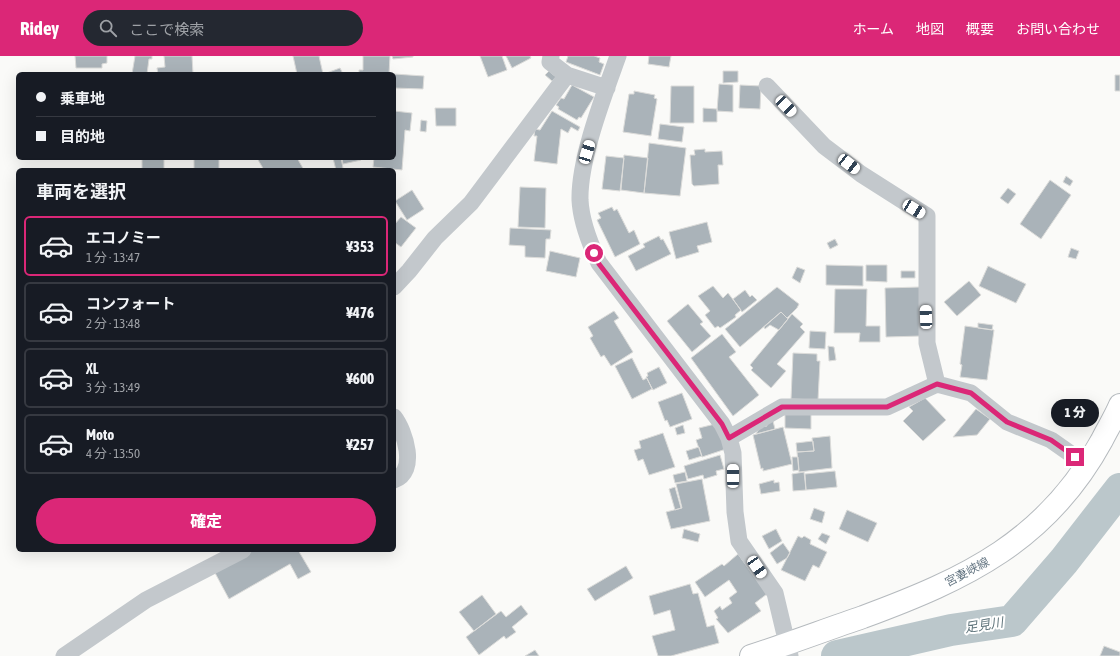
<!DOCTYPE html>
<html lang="ja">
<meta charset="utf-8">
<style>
:root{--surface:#171b24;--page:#242831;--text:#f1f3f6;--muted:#9ea1a6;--line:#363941;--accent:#db2777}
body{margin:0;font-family:"Asap Condensed","Noto Sans JP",sans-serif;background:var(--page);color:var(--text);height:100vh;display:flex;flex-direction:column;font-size:15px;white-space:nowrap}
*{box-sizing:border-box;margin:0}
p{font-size:13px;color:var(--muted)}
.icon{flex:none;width:22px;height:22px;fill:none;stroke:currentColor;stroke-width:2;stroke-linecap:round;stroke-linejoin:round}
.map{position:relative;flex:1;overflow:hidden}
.drawer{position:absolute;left:16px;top:112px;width:380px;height:384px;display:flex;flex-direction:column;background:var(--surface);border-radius:6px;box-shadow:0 4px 16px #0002}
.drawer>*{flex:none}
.hud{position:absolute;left:16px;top:16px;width:380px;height:88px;border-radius:6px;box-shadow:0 4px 16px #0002;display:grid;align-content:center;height:88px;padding:0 20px;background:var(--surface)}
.end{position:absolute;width:18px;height:18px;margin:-9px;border:5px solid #db2777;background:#fff;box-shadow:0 0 0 2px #fff}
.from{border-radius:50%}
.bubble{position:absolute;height:28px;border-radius:14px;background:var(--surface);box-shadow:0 4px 16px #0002;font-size:13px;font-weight:800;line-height:28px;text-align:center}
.car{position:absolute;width:12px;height:24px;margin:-12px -6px;border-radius:5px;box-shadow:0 0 3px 1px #0007;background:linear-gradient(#fff 24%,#345 0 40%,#fff 0 76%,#345 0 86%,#fff 0)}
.hud b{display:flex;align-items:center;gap:14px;height:38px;font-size:15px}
.hud b+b{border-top:1px solid var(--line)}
.hud i{width:10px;height:10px;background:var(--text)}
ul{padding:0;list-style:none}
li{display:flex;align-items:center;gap:12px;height:60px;margin:0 8px 6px;padding:0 12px;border:2px solid var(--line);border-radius:6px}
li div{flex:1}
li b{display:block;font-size:15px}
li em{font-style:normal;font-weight:800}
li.on{border-color:var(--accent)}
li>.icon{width:36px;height:36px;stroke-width:1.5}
h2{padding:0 20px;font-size:18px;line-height:48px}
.cta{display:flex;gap:8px;margin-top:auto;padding:8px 20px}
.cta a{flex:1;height:46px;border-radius:24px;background:var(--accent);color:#fff;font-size:16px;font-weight:800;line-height:46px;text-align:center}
header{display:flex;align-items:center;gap:24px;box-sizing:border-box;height:56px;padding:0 20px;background:var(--accent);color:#fff}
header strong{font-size:19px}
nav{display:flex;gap:22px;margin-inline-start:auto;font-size:14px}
.search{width:280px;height:36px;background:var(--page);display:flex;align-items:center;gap:10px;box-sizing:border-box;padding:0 14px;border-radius:22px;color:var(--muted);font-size:15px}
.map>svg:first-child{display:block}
</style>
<header>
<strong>Ridey</strong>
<div class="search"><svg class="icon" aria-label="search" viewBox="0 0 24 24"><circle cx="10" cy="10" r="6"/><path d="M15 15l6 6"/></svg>ここで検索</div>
<nav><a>ホーム</a><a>地図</a><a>概要</a><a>お問い合わせ</a></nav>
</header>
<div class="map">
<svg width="1120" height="600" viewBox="0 0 1120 600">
<rect width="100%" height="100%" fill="#fafaf8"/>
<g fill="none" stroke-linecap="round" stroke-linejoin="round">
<path stroke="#bbc7cb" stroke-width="32" d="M837,600l114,-26 61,-9 52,-60 56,-72"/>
</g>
<path fill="#aab3b9" stroke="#dcdcda" d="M75,0h32v7l-5,1v4h-26z
M135,0h17v3h-3l-2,15h-15z
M164,0h28l1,18h-35l-1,-6 8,-1z
M293,0h26l4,18h-26z
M363,0h27l-1,18h-30v-4h4z
M392,0h21v1l-20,2z
M480,0h22l5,14 -19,7z
M506,0h24l1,2 -19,10z
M568,0h26l6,2 -1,4 5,2 -4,11 -34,-13z
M649,0h22l-2,11 -21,-3z
M340,12l3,6h-19z
M549,15l7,6 -4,4 -7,-6z
M723,15h15v11l-15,1z
M394,18l30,2 -1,13 -29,-1z
M1115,19h5v16h-5z
M719,28l14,1v27l-16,-1z
M572,29l22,12 -13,21 -2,-1 -2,3 -19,-11 1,-2 -3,-2 5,-7 3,1z
M740,29l21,1 -1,23 -21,-1z
M671,30h23v37h-24z
M634,35l21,4 -1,3 3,1 -6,37 -28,-4 6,-38h5z
M435,52h21v18h-20z
M703,52l14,1v13h-14z
M394,55l18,2 -2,18 -5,-1 -3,40 -29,-3 1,-9h20z
M552,55l28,16 -2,4 -7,-4 -3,6 -7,-4 -4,35 -23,-3 3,-25h-3l1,-7 5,1z
M421,64l6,1 -1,11 -6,-1z
M660,68l24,3 -2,15 -24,-3z
M649,87l37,5 -6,48 -36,-3z
M705,93v3l17,-1 1,14h-5l1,19 -25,2 -2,-2 -2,-29h5l-1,-5z
M624,99l24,3 -4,35 -23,-3z
M606,100l18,2 -4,33 -18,-2z
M142,102h22v12h-22z
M194,102h25v12h-25z
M257,102h40l7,12h-40z
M333,102h8l2,10 -7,2z
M342,102h19v2l-18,4z
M1066,120l7,5 -3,5 -7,-4z
M1050,124l21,15 -30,44 -21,-15z
M520,131l26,1 -1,40 -27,-1z
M1008,132l8,6 -8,10 -8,-6z
M412,134l12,19 -17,11 -12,-19z
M612,151l2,4 3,-2 12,24 5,-3 6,14 -25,13 -18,-37 4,-2 -3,-5z
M401,161l15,11 -15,19 -7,-5v-17z
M707,166l5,20 -15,4 2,6 -23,7 -7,-27z
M510,172l41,2 -1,9h-4l-1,19 -20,-1v-11l-16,-1z
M659,180l2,4 2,-1 8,15 -35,17 -8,-15 17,-9 -2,-3z
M835,183l3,6 -8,4 -3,-6z
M1071,192l8,3 -3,8 -8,-2z
M550,195l30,7 -4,19 -30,-6z
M826,209l37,1v20l-37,-1z
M866,209h21v17l-21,-1z
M988,210l38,18 -10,19 -37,-17z
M797,211l8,3 -5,13 -8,-5z
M901,215h14v7h-14z
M969,225l12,14 -24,21 -13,-14z
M713,230l10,12 5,-5 13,17 -6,5 1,2 -16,11 -2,-2 -3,2 -10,-13 5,-4 -12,-15z
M777,231l22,17 -2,4 -10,10 -6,-6 -41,35 -15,-18z
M920,231l1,49 -35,1 -1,-49z
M835,233h32l-1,37h14v16h-21l1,-9h-26z
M745,234l5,7 2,-2 5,5 -15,12 -9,-13z
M688,248l15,18 -3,2 11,12 -19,16 -25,-31z
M614,255l5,7 -5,3 19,31 -22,14 -7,-11 -3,2 -11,-19 3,-2 -5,-9z
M781,256l7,7 -9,11 -9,-5 -5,4 -1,-2z
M792,258l11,10 -3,3 5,5 -28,32 9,7 -15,17 -20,-18 2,-2 -3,-3z
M978,267l15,2 -1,5 -14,-2z
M965,270l29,4 -7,50 -27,-3 2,-12 -2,-1z
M810,275l16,1 -1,17 -16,-1z
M722,278l14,18 -7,5 30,38 -26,21 -42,-58z
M828,290l6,1 2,13 -7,1z
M793,297l24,1v7h3l-2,39 -27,-1z
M632,302l11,22 4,-2 5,11 -20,10 -17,-33z
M659,311l8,16 -14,7 -7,-13 2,-1 -1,-3z
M682,337l10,26 -22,8 -3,-7 -2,1 -7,-19z
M925,342l21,22 -23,21 -20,-20 10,-10 -4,-4z
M976,353l14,10 -13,16 -24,2z
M785,358h26v15l-26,-1z
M773,365l2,8 -19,5 4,-7 7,-1 -1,-4z
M715,368l11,25 -24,8 -6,-17 6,-2 -3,-10z
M683,369l2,8 -8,2 -2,-7z
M783,371l9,37 -29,7v-3l-2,1 -8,-34z
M663,377l12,34 -26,8 -6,-16 -5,2 -4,-11 7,-2 -2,-7z
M830,380l2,32 -33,4 -2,-20 17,-1 -2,-13z
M813,385l1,10 -17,1 -1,-9z
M699,391l3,9 -13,4 -3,-9z
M720,399l4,14 -8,2 1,4 -13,4 -1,-4 -15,4 -4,-13z
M792,401h6l1,13 -6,1z
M835,415l2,16 -31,3 -1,-16z
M685,416l2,9 -12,2 -2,-8z
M804,416l2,18 -13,1 -1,-17z
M702,423l8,42 -39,8 -5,-17 16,-4 -6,-24z
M774,424v3l5,-1 1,9 -19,3 -2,-10z
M675,431l6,21 -6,2 -6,-21z
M814,452l11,4 -3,11 -12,-4z
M847,454l30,13 -9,19 -29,-13z
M684,473l16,5 -2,8 -16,-4z
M776,473l6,12 -13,8 -7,-13z
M822,477l8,3 -4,8 -8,-5z
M798,480l4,2 2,-2 7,4 -1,4 17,8 -8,16 -6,-3 -8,16 -24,-11z
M783,487l7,10 -3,5 -10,6 -7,-11z
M251,494h47l13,22 -13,7 -8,-15 -61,35 -15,-28z
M738,498l29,40 -12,9 6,8 -33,22 -12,-14 2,-1 -4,-7 6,-5 2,4 10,-7 -3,-5 8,-6 -8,-12 -24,17 -10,-15 27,-18 2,2z
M626,510l7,12 -38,23 -8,-12z
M690,528l3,10 5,-1 9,34 7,-2 5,18 -48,13h-13l-6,-20 23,-6 -5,-20 -16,5 -5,-19z
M482,539l14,19 -22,17 -15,-19z
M521,549l7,9 -16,13 4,5 -10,7 -2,-3 -25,19 -13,-18 35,-26 5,6z
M1104,590l16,6v4h-20z
M535,594l4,6h-14z"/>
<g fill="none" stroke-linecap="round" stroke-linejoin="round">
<g stroke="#b5babe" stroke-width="24">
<path id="primary" d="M751,600c37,-12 74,-26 112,-39 103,-38 184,-76 239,-177 6,-12 13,-23 18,-35"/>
</g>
<path stroke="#c3c8cc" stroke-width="17" d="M551,0l-1,6 17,13 40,13
M618,0c-14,39 -39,103 -38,144 1,21 10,44 19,63l123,161 7,14 4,15 2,59 4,29 36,52 15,63
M767,30l57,60 37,28 66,42v127l10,41
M394,231l15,-16 26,-33 36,-35 96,-128
M394,361c11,14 24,55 0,63
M729,382l53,-31h105l50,-23 34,9 36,29 44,18 37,26
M64,600l82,-56 97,-50"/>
<use href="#primary" stroke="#fff" stroke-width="22"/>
</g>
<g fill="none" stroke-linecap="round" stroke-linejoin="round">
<path stroke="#db2777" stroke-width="5" d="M594,197l5,11 123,160 7,14 53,-31h105l50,-23 34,9 36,29 44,18 24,17"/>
</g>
<g text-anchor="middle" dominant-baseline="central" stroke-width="4" stroke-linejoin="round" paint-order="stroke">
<g font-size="12" fill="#657683" stroke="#fff">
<text transform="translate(967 516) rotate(-28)">宮妻峡線</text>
</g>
<g font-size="13" font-style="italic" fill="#60757c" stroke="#fff">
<text transform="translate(984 569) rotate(-9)">足見川</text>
</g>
</g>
</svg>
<i class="end from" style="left:594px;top:197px"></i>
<i class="end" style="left:1075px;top:401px"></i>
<div class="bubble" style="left:1051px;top:343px;width:48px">1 分</div>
<i class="car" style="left:786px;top:50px;rotate:136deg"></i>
<i class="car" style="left:587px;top:96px;rotate:17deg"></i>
<i class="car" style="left:849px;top:108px;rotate:128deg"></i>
<i class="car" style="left:914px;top:153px;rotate:121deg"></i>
<i class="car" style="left:926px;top:261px;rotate:358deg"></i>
<i class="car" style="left:733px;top:420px;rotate:0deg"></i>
<i class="car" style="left:757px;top:511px;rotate:146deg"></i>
<div class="hud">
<b><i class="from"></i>乗車地</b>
<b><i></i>目的地</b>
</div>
<section class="drawer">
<h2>車両を選択</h2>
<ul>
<li class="on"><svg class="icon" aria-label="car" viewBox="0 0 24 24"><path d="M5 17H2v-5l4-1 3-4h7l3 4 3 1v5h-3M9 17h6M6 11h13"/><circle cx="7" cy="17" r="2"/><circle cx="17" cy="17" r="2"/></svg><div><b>エコノミー</b><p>1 分 · 13:47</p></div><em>¥353</em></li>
<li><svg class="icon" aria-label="car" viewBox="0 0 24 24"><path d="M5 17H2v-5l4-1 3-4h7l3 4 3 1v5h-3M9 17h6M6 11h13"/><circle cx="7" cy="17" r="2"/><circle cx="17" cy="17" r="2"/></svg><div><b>コンフォート</b><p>2 分 · 13:48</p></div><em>¥476</em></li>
<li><svg class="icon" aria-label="car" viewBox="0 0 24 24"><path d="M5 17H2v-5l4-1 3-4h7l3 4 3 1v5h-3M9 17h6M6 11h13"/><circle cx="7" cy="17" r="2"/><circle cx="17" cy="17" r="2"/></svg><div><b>XL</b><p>3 分 · 13:49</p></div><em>¥600</em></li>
<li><svg class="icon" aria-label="car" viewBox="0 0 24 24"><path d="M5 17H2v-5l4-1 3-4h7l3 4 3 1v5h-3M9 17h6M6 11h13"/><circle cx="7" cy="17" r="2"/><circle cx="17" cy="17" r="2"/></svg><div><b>Moto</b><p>4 分 · 13:50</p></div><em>¥257</em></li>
</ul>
<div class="cta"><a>確定</a></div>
</section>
</div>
